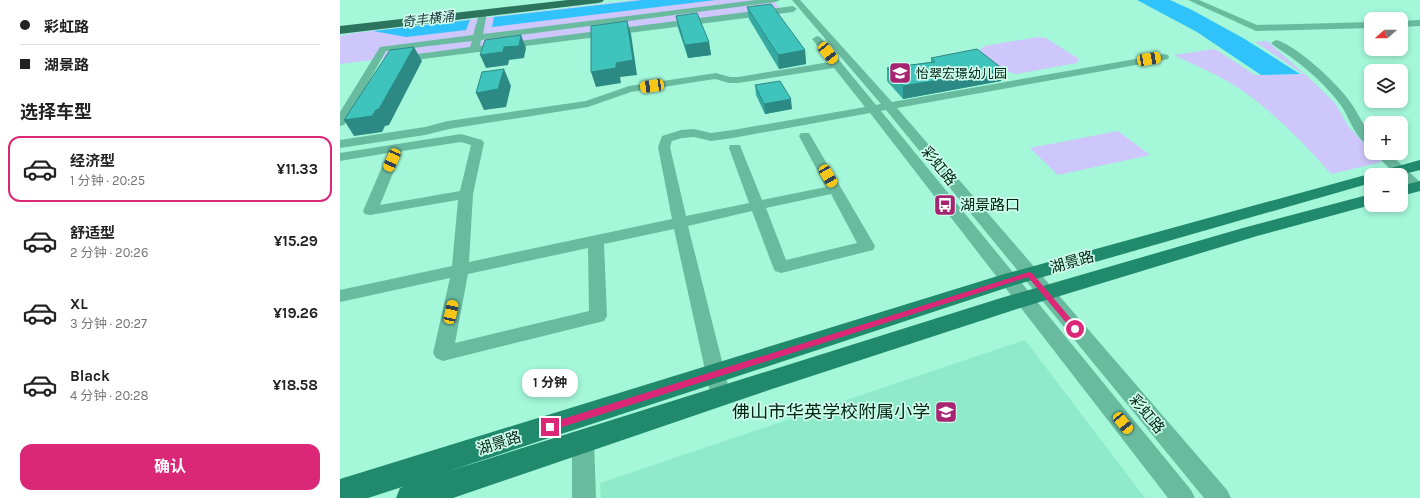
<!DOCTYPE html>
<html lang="zh">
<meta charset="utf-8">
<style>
:root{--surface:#fff;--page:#f6f6f6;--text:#222;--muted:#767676;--line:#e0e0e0;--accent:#db2777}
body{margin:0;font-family:Karla,"Noto Sans SC",sans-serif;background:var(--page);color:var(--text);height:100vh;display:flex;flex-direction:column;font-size:15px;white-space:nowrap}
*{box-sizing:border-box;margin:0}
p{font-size:13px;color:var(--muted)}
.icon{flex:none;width:22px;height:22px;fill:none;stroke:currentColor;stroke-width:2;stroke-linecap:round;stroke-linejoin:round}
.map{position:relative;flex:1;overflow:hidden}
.details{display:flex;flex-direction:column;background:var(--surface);width:340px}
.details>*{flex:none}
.hud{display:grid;align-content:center;height:88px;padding:0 20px;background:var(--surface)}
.needle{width:26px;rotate:249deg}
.fabs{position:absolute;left:1024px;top:12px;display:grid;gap:8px}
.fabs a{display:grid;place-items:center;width:44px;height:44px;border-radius:8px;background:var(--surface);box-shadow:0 2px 6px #0003;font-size:20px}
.end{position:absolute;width:18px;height:18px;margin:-9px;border:5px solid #db2777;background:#fff;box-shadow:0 0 0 2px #fff}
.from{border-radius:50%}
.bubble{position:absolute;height:28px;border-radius:12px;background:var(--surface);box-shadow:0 2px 6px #0003;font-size:13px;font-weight:700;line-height:28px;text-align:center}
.car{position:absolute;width:12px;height:24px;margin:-12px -6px;border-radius:5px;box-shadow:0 0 3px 1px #0007;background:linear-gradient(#f5c518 24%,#345 0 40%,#f5c518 0 76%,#345 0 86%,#f5c518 0)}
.hud b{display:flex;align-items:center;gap:14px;height:38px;font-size:15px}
.hud b+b{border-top:1px solid var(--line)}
.hud i{width:10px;height:10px;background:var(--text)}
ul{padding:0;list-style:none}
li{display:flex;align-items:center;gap:12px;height:66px;margin:0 8px 6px;padding:0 12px;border:2px solid transparent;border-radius:12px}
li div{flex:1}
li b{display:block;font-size:15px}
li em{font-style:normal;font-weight:700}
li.on{border-color:var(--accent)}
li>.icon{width:36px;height:36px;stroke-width:1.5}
h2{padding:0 20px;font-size:18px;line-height:48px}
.action{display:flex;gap:8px;margin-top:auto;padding:8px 20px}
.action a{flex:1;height:46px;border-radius:12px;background:var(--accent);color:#fff;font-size:16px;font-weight:700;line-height:46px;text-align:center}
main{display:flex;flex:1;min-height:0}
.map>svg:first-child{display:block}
</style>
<main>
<section class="details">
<div class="hud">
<b><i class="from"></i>彩虹路</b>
<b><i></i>湖景路</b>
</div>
<h2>选择车型</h2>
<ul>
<li class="on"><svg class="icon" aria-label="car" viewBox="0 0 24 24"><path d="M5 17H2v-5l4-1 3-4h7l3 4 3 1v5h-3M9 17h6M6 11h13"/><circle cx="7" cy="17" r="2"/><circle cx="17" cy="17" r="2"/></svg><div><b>经济型</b><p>1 分钟 · 20:25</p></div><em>¥11.33</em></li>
<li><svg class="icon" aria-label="car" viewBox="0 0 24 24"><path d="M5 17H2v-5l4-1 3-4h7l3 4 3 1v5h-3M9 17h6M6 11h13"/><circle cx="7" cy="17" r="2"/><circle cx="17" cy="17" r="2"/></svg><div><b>舒适型</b><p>2 分钟 · 20:26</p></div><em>¥15.29</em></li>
<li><svg class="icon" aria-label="car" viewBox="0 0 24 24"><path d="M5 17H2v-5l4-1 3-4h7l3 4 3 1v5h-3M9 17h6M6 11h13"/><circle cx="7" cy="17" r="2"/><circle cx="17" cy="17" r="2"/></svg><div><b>XL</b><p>3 分钟 · 20:27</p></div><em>¥19.26</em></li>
<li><svg class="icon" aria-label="car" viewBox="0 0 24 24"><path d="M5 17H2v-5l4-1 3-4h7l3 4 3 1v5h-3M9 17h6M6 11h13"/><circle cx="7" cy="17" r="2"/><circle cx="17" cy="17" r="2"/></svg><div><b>Black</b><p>4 分钟 · 20:28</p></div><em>¥18.58</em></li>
</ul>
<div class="action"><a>确认</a></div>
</section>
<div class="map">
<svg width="1080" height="498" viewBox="0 0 1080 498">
<rect width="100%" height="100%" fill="#a4f7d9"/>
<path fill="#8eeacb" d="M685,340l120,158h-544l-1,-15z"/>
<path fill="#cdc7fb" d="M295,0h138l7,9 -440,55v-28l14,-3z
M698,37l8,1 33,21 -2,4 -61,11 -11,-3 -26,-20 5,-5z
M927,41l40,35 28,27 13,23 23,25v2h2l9,9 -51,12c-28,-32 -67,-72 -104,-93 -17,-10 -35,-17 -53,-26l41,-6 40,26 48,-1 -48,-32z
M778,131l32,24 -92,20 -28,-27z"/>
<path fill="#30c2fb" d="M303,0h73l-224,27 2,-10z
M797,0h33l22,10 51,28 57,36 -39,1 -64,-43z
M130,20l-4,10 -60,7 -33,-6z"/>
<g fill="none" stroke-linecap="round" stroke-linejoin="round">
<path fill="#69bb9f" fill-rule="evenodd" d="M416,0h24l-4,2 -295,38 -1,6 313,-40 4,3 -4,3 -394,50 -4,-1 -1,-2 1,-2 75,-10 2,-6 -86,10 -40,71 -2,3 -4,1v-14l40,-65 93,-12 7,-24h6l1,2 -4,21z
M452,0h8l92,102 272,-48 4,1 1,2 -1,2 -4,1 -267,48 330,382 4,8h-27l-318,-388 -5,1 310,379 4,8h-27l-298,-385 -137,25 -22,3 -17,-4 -12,1 -10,3 -2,6 16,69 63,-13 -20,-55 1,-3h10l1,3 21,52 64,-13 -27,-51 2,-3h8l66,113 -2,4 -92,23 -6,-2 -2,-4 -21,-56 -64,15 43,171 -3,6 -7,3 -7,-3 -3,-6 -37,-168 -70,15 3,72 -3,5 -161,40 -7,-3 -3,-5 17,-75 -110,24v-12l112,-24 6,-66 -88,15 -5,-1 -2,-3 25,-58 -48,8v-8l121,-19 21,6 2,3 -11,51 -4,68 203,-43 -14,-72 4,-11 19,-6 13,-1 17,4 22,-3 132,-23 -31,-39 -96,15h-9l-14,-4 -84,13 -43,15 -139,22 -24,6 -85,13v-8l85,-13 23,-6 138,-20 43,-15 87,-13 14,4h8l92,-15 -18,-23 5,-3 3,1 56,68 5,-1zM121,142l10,3 -11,46 -80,14 22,-54zM491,194l26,49 -71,17 -20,-52zM248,248l1,63 -134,32 13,-69z
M848,0h11l58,25 114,-3v6l-115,3z
M1080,20v6l-19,1v-6z
M936,40c21,5 63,45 75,63 7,10 12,22 20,31v12c-15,-4 -22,-30 -31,-42 -18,-24 -42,-43 -67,-59l-2,-2z
M1034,153h15l31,29v8h-8l-11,-11v-4h-5z
M243,432l8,3 3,7 2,56h-24v-56l3,-7z"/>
<path fill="#218a6d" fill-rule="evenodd" d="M1080,160v10l-20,5h-29v8l-356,102 -569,187 555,-174 242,-70 128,-34v11l-114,31 -240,73 -248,81 -316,108h-57l4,-10 5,-2 -37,12h-28v-19l661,-204z
M1080,181v10l-19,5v-10z"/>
<path fill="#2c745e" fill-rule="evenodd" d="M228,0h36l-2,2 -4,1 -258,31v-8z"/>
</g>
<path fill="#36a9a3" d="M407,7l58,43 1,14 -27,5 -30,-50z
M336,16l33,26 2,13 -23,3 -10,-30z
M591,58l72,11 -2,12 -98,18 -16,-18v-13l44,-6z
M415,85l37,24 -27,5 -9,-19z"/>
<path fill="#2c8984" d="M287,21l4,13 6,41 -17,2 1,6 -25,4 -5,-15 25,-9z
M181,35l5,13 -2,10 -15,2 -1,5 -22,3 -6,-13 24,-8z
M369,42l2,13 -23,3 -3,-13z
M74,47l8,14 -33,64 -4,1 -3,6 -28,4 -10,-16z
M465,50l1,14 -27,5 -1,-14z
M164,69l7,17 -5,21 -22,3 -8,-17z
M663,69l-2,12 -98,18v-13z
M451,99l1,10 -27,5 -1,-10z"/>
<path fill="#3fc4bd" stroke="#2c8984" d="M431,4l34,46 -27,5 -31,-48z
M357,13l12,29 -24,3 -9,-29z
M287,21l6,39 -17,3v5l-25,4v-46z
M181,35l-2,11 -15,1 -1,5 -23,3 5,-15z
M74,47l-35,62 -3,1 -4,6 -28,4 46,-70z
M637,49l26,20 -100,17 -16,-18 48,-6 -4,-4z
M164,69l-6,20 -22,4 6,-21z
M440,81l11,18 -27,5 -9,-19z"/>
<path fill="#db2777" d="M689,272l3,1 46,54v4h-5l-45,-54 -478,154 -3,-1 -1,-3 1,-3 3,-1z"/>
<defs>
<g id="school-square" transform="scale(1.15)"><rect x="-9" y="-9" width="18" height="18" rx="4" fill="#a62471" stroke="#cdfdea"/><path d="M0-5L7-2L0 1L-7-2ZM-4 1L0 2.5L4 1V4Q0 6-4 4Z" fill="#fff"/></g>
<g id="bus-square" transform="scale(1.15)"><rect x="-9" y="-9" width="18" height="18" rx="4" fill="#a62471" stroke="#cdfdea"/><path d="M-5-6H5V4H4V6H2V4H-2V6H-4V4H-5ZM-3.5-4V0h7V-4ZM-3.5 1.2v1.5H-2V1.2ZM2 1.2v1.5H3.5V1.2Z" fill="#fff"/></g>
</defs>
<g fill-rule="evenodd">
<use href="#school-square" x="560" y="73"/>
<use href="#bus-square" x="605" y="205"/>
<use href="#school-square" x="606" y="412"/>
</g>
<g text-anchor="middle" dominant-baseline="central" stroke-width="3.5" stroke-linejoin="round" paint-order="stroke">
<g font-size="13" font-style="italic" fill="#213842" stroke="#cdfdea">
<text transform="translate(88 19) rotate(-7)">奇丰横涌</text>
</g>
<g font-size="13" fill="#002218" stroke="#cdfdea" text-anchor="start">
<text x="576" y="73">怡翠宏璟幼儿园</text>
</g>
<g font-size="15" fill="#002218" stroke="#cdfdea">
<text transform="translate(599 166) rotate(50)">彩虹路</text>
<text transform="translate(732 262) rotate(-16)">湖景路</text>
<text transform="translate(807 414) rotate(50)">彩虹路</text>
<text transform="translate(159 443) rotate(-18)">湖景路</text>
</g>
<g font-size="15" fill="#002218" stroke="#cdfdea" text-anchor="start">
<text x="620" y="205">湖景路口</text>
</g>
<g font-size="18" fill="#002218" stroke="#cdfdea" text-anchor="end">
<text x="590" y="412">佛山市华英学校附属小学</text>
</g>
</g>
</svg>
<div class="fabs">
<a><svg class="needle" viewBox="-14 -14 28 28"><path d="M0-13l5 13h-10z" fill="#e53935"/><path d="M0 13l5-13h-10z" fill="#767676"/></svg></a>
<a><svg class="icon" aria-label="layers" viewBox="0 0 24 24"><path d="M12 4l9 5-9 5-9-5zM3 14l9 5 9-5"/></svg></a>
<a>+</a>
<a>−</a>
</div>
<i class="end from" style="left:735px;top:329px"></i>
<i class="end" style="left:210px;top:427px"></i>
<div class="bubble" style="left:182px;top:369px;width:56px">1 分钟</div>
<i class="car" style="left:488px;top:53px;rotate:142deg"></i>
<i class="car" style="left:809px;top:59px;rotate:80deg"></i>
<i class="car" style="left:312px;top:86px;rotate:262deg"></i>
<i class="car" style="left:52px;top:160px;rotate:204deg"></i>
<i class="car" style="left:488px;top:176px;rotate:150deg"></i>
<i class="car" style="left:111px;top:312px;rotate:12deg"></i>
<i class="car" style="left:783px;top:423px;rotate:141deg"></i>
</div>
</main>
